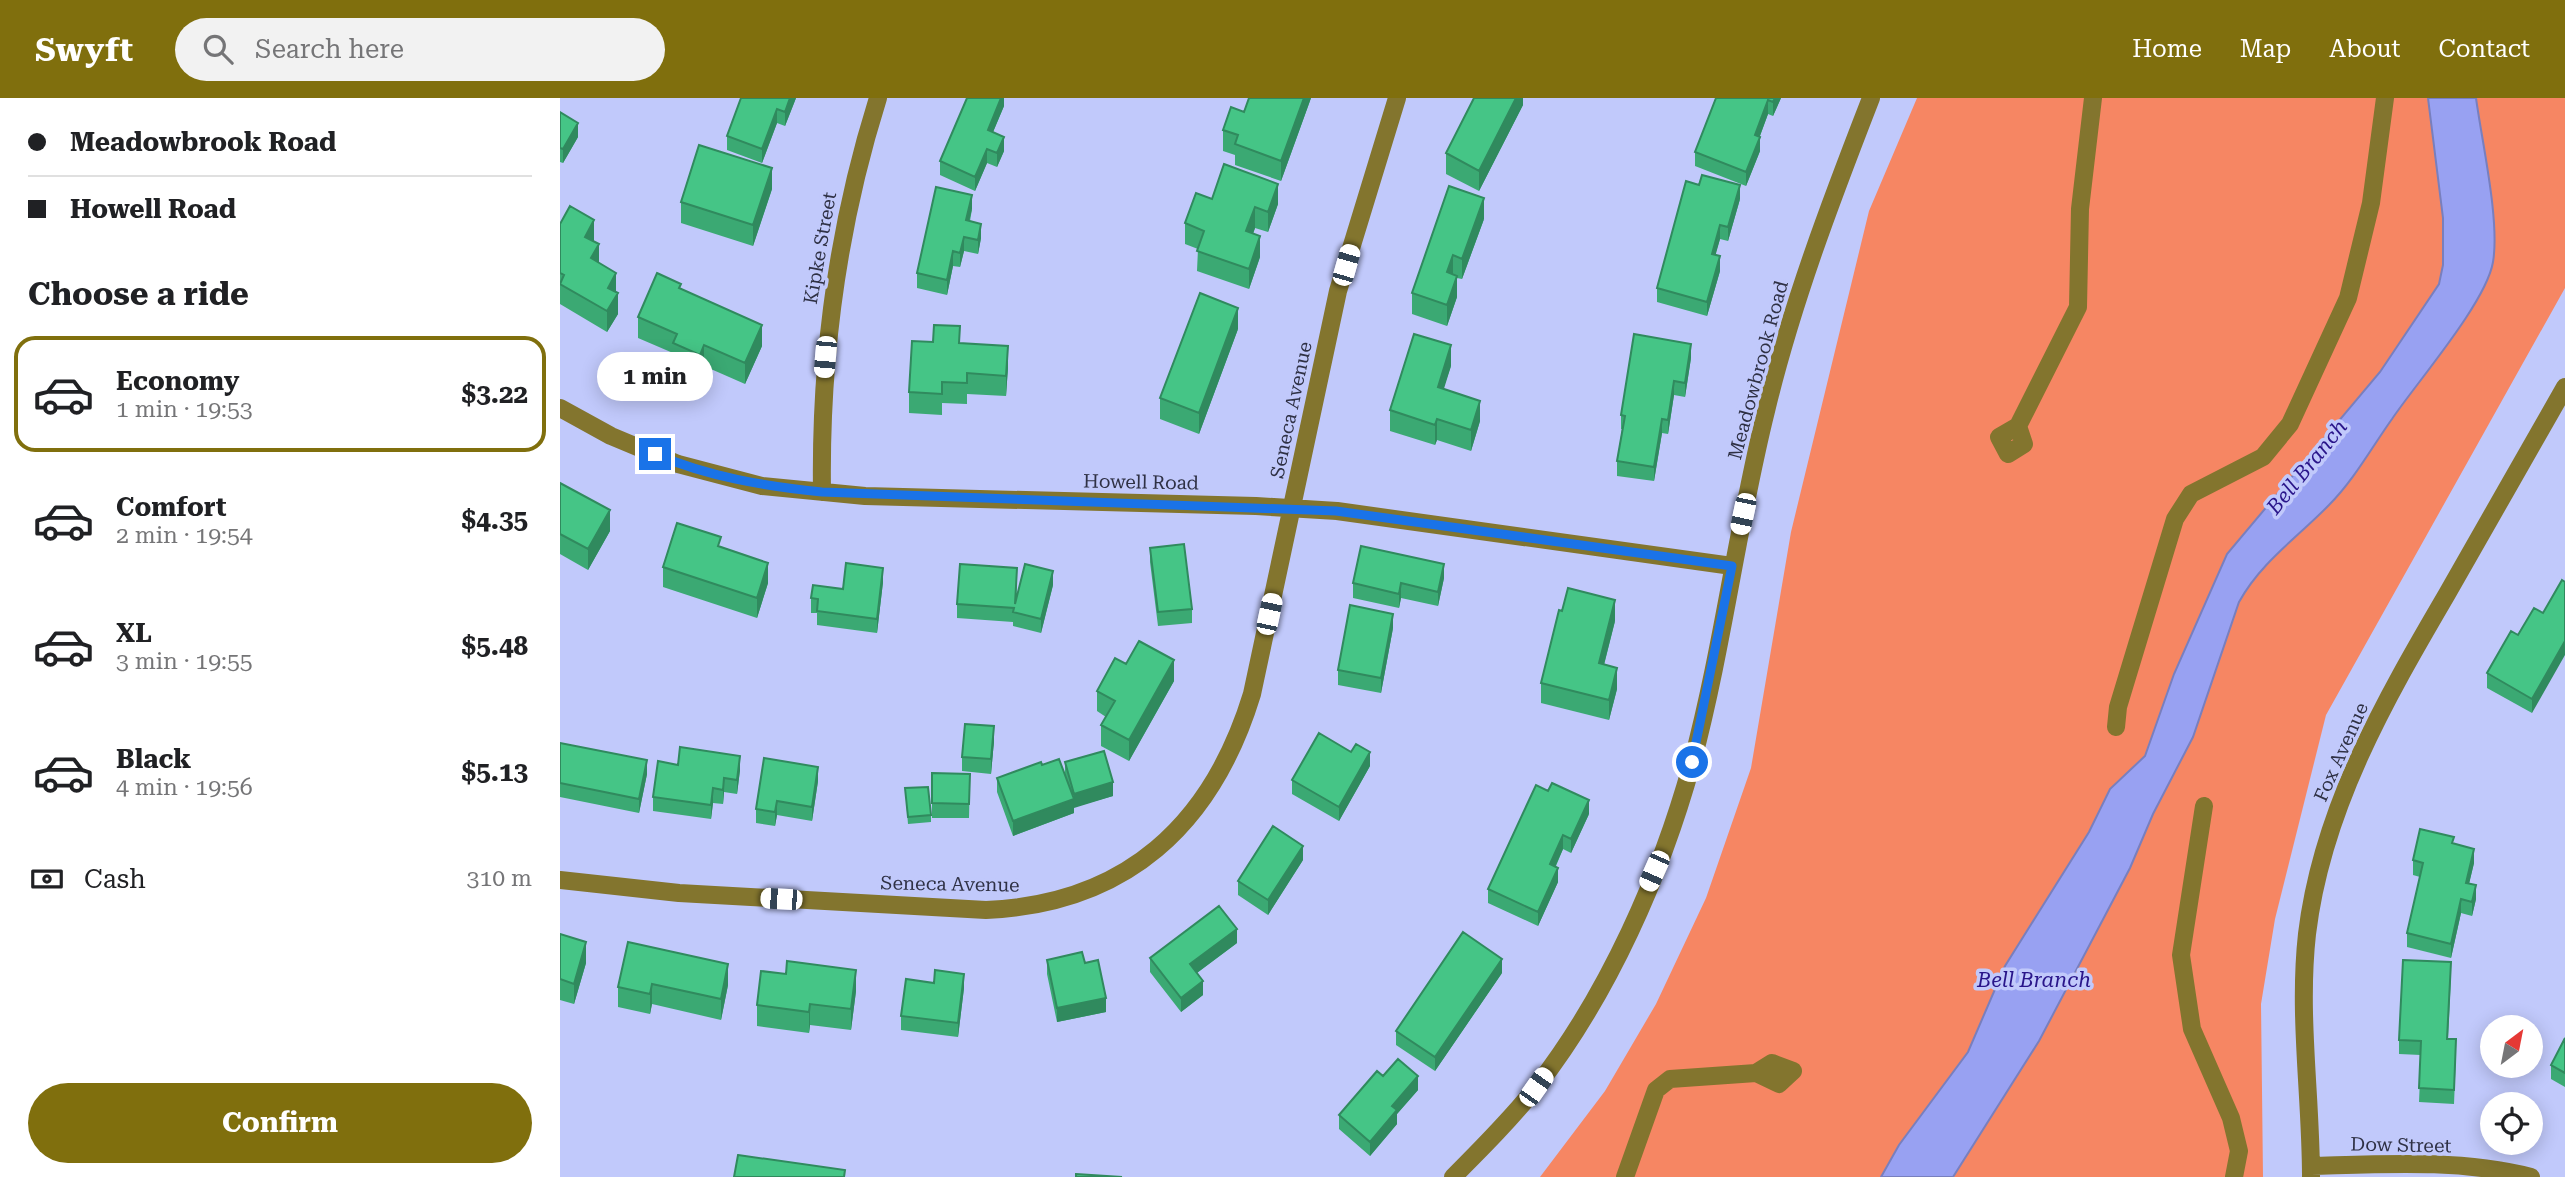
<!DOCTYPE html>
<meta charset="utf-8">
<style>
:root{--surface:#fff;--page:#f2f2f2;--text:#202124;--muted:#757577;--line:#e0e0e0;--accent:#806f0d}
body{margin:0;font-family:"Roboto Serif",serif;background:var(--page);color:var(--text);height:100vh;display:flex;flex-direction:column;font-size:26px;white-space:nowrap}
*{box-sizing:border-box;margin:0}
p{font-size:23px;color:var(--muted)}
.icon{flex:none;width:38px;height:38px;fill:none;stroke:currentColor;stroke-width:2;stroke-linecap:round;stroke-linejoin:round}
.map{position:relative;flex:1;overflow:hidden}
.sheet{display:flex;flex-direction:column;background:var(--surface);width:560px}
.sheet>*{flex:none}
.hud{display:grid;align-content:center;height:154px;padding:0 28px;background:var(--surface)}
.needle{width:46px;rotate:32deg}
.tools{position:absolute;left:1920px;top:917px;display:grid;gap:14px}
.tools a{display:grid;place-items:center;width:63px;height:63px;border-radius:50%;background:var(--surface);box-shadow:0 4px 18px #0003;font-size:35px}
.end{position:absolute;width:32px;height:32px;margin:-16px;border:9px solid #1a73e8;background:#fff;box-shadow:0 0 0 4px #fff}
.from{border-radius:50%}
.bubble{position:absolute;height:49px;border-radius:24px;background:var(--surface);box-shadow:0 4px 18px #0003;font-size:23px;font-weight:700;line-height:49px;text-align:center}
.car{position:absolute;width:21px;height:42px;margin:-21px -10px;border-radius:9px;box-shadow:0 0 5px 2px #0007;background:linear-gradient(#fff 24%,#345 0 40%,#fff 0 76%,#345 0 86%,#fff 0)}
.hud b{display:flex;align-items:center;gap:24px;height:66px;font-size:26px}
.hud b+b{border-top:2px solid var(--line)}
.hud i{width:18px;height:18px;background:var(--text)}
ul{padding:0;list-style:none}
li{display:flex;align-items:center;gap:21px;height:116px;margin:0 14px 10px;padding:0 14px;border:4px solid transparent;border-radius:21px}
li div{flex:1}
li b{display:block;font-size:26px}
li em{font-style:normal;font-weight:700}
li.active{border-color:var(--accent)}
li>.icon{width:63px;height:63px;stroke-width:1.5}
h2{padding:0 28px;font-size:32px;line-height:84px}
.pay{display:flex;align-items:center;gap:18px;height:77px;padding:0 28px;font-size:26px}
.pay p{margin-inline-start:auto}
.button{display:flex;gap:14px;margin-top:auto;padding:14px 28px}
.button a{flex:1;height:80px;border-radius:42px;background:var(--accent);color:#fff;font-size:28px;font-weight:700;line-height:80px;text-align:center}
header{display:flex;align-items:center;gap:42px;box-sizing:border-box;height:98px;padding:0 35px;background:var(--accent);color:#fff}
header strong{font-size:33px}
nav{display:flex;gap:38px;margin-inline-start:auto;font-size:24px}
.search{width:490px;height:63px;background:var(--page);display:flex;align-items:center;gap:18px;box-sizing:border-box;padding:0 24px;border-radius:38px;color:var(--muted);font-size:26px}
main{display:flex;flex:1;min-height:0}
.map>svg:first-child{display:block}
</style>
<header>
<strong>Swyft</strong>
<div class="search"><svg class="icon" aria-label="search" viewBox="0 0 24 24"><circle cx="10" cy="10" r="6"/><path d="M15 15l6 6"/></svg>Search here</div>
<nav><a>Home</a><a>Map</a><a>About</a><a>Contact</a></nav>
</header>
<main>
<section class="sheet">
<div class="hud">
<b><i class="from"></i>Meadowbrook Road</b>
<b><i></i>Howell Road</b>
</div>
<h2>Choose a ride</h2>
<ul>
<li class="active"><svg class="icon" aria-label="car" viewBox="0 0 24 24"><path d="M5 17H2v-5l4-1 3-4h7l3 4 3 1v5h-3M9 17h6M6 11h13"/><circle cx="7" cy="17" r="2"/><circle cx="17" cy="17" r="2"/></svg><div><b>Economy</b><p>1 min · 19:53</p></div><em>$3.22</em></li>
<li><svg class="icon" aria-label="car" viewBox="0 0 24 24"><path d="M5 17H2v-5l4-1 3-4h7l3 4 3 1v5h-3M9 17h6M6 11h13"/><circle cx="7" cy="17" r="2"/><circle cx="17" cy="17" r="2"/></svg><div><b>Comfort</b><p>2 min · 19:54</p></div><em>$4.35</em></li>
<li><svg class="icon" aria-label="car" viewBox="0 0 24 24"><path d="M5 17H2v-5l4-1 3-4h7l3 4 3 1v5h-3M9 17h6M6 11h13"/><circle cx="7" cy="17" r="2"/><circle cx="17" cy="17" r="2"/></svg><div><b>XL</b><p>3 min · 19:55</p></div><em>$5.48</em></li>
<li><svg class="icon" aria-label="car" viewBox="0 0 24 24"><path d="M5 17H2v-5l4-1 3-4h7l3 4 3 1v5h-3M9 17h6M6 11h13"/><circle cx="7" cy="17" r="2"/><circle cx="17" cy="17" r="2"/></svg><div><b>Black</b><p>4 min · 19:56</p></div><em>$5.13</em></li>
</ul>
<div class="pay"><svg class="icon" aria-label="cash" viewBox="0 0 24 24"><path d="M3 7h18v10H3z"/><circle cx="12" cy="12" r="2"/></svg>Cash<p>310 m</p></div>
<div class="button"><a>Confirm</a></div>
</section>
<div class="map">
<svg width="2005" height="1079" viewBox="0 0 2005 1079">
<rect width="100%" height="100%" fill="#c1c9fb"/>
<path fill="#f68663" d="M1357,0h648v190l-239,427 -51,204 -14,85 2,173h-723l65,-86 51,-87 50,-106 45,-130 40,-236 78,-321z"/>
<path fill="#98a1f2" stroke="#787fbe" stroke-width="2" d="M1868,0h48c6,44 24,123 17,164 -7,41 -76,120 -101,157 -20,28 -38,61 -63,86 -31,32 -68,57 -90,97l-46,135 -40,77 -23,54 -91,173 -86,136h-72l18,-32 69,-93 37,-86 84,-134 21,-43 35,-33 29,-82 53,-120 153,-182 59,-88 4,-19v-47z"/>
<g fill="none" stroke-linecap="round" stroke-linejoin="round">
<path stroke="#83752e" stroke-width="18" d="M0,310l51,28 67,28 84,22 103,10 391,10 81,5 395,55
M1458,328l6,18 -16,10 -9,-17 19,-11 60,-119 2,-98 13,-111
M262,394c-2,-136 15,-264 56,-394
M1556,629l2,-20 57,-188 16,-25 72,-37 27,-33 58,-126 23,-95 14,-105
M1644,708l-23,149 11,74 39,89 8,33 -5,26
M0,782l119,13 307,17c140,-6 226,-85 266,-216l86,-403 59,-193
M1751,1068c73,-2 149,-7 220,11
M893,1079c27,-27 61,-61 84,-91 72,-93 124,-211 155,-323 31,-116 45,-236 74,-352 26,-108 65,-210 105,-313
M1065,1079l31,-87 14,-11 86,-6 16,-10 21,8 -14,13 -23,-11
M1751,1079c0,-81 -13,-162 -4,-243 15,-125 78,-234 140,-340 39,-69 79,-138 118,-207"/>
</g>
<path fill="#3ba973" d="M181,0h55l-11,28 -8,-3 -15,40 -35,-13v-14z
M444,0v8l-11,26 11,19 -7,16 -10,-4 -12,28 -35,-16v-14z
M689,0h62l-30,83 -46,-16v-10l-12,-4v-21l21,-18z
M963,0v7l-44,86 -33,-17v-21z
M1156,0h65l-8,18 -5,-2 -8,22v15l-14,35 -51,-20v-14z
M0,14l18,25 -15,26 -3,-1z
M212,91l-19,57 -72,-23v-21z
M652,101l66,5 -10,28 -13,-4 -2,6 7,23 -11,32 -52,-18 1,-22 -13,-5v-21z
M1180,101l-12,42 -8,-2 -5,16 5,16 -13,45 -50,-14v-14z
M412,111l-2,12 11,17 -3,16 -14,-3 -4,16 -7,-1 -6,29 -30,-7v-15z
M924,121l-22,60 -5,-1v19l-10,29 -35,-12v-21z
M0,126l34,18 5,21 17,29 2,22 -11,18 -47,-28z
M121,191l81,57 -17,38 -41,-18 -4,10 -27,-12v-11l-35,-15v-21z
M678,231l-39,105 -39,-15v-21z
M373,244l27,1 48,24 -2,29 -39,-2v10l-25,-1v12l-33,-2v-21z
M1131,260l-6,39 -11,-2 -6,39 -6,-1 -8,48 -37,-5v-15l5,-32h-1v-14z
M891,268l-8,23 37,32 -9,30 -34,-11 -2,5 -45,-14v-21z
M0,385l50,48 -22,39 -28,-16z
M161,449l47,36 -11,35 -94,-31v-20z
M590,450l42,61v14l-34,3 -8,-64z
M884,480l-6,28 -37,-8 -2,10 -46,-10v-15z
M323,484l-6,51 -60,-8v-12h-6v-15l32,-9z
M457,485l-1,18 37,-16 -12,48 -28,-7v-4l-56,-4v-14z
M1974,510l-2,105 -45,-25v-15l31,-38z
M1055,523l-11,44 13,24 -8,31 -68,-17v-20z
M833,530l-12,65 -43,-8v-15z
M566,566l48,17 -45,80 -28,-15v-21l5,-8 -9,-6v-20z
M434,643l-3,33 -29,-3v-14z
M0,645l87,31 -8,39 -79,-16z
M505,664l48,34 -39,11v6l-61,23 -16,-44v-14l68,-3z
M118,667l62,5 -3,24 -13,-2 -1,12 -10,-1 -2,16 -58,-8v-14z
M810,668l-31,55 -47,-27v-14z
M372,675l38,1 -1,44h-37z
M258,683l-6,40 -35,-6 -2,11 -19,-3v-14z
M345,690l26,27v7l-23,2z
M1029,716l-18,39 -8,-4 -7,17 2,16 -20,44 -50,-23v-14z
M1894,746l20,19 -5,20 7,16 -4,17 -11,-3 -10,45 -44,-11v-14l13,-56 -7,-2v-15z
M743,762l-35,55 -30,-20v-14z
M0,836l26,29 -12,41 -14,-4z
M68,844l100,43 -7,35 -69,-16 -2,10 -32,-7v-20z
M677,845l-40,30 6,22 -22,17 -31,-40v-14z
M487,862l38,3 21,49 -49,10 -10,-48z
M942,875l-67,98 -39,-26v-14z
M1891,878l-3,63 8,15 -2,50 -35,-2 2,-47 -22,-1v-14z
M404,890l-6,49 -57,-7v-14z
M296,893l-5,39 -41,-5 -1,8 -52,-7v-21z
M2005,940v49l-14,-8v-14z
M823,978l35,14 -21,24v10l-27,32 -31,-27v-14z"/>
<path fill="#308a5e" d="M230,0h6l-11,28v-14z
M441,0h3v8l-16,38v-14z
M744,0h7l-30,83v-20z
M956,0h7v7l-44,86v-20z
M1215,0h6l-8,18v-14z
M1208,2v14l-13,35v-14z
M217,11v14l-15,40v-14z
M18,25v14l-15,26v-14z
M444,39v14l-7,16v-14z
M1200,39v14l-14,35v-14z
M427,51v14l-12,28v-14z
M212,70v21l-19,57v-21z
M718,86v20l-10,28v-20z
M1180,87v14l-12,42v-14z
M412,97v14l-6,25v-14z
M924,100v21l-22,60v-20z
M695,109v21l-9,24v-21z
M34,122v21l-9,16v-20z
M421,126v14l-3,16v-14z
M1160,127v14l-8,29v-14z
M700,138v21l-11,32v-20z
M404,139v14l-4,16v-14z
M39,146v21l-8,-7z
M393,153v15l-6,29v-15z
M893,157v21l-6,-4z
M1160,158v15l-13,45v-14z
M56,175v21l-8,-6z
M897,178v21l-10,29v-21z
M58,195v21l-11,18v-21z
M678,210v21l-39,105v-21z
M202,227v21l-17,38v-21z
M1131,246v14l-6,39v-14z
M144,247v21l-4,10v-21z
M891,247v21l-13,42v-21z
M448,248v21l-2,29v-20z
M1114,283v14l-6,39v-14z
M920,303v20l-9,30v-21z
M877,321v21l-2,5v-20z
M1102,321v14l-8,48v-14z
M50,412v21l-22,39v-21z
M208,465v20l-11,35v-20z
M884,466v14l-6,28v-14z
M323,470v14l-6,51v-14z
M493,473v14l-12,48v-14z
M841,485v15l-2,10v-14z
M1055,502v21l-16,63v-21z
M833,516v14l-12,65v-15z
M2005,543v14l-33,58v-14z
M614,562v21l-45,80v-21z
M1057,570v21l-8,31v-20z
M434,628v15l-3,33v-15z
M810,654v14l-31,55v-14z
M180,658v14l-3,24v-14z
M87,662v14l-8,39v-14z
M258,669v14l-6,40v-14z
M164,680v14l-1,12v-14z
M553,684v14l-39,12v-14z
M153,690v15l-2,16v-14z
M514,701v14l-61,23v-15z
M1029,702v14l-18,39v-14z
M217,703v14l-2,11v-14z
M1003,737v14l-13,29v-14z
M743,748v14l-35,55v-15z
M1914,751v14l-8,34v-14z
M998,770v14l-20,44v-14z
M1916,787v14l-4,17v-14z
M1901,801v14l-10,45v-14z
M677,831v14l-47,35v-14z
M26,844v21l-12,41v-20z
M942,861v14l-67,98v-14z
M168,866v21l-7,35v-21z
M296,872v21l-5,39v-21z
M404,876v14l-6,49v-14z
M643,883v14l-22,17v-14z
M92,886v20l-2,10v-20z
M546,900v14l-49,10v-14z
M250,906v21l-1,8v-21z
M858,978v14l-21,24v10l-27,32v-14l22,-36z"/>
<path fill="#45c586" stroke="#308a5e" stroke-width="2" d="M181,0h49l-5,14 -8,-3 -15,40 -35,-13z
M407,0h34l-13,32 16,7 -7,16 -10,-4 -12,28 -35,-16z
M689,0h55l-23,63 -46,-17 3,-9 -15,-5 8,-23 13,5z
M914,0h42l-37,73 -33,-18z
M1156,0h59l-2,4 -5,-2 -13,35 5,2 -14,35 -51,-20z
M0,14l18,11 -15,26 -3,-1z
M139,47l73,23 -19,57 -72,-23z
M664,66l54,20 -10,28 -13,-5 -9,24 14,5 -11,33 -52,-18 7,-20 -19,-8 11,-30 16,6z
M1142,77l38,10 -12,42 -8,-2 -8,29 8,2 -13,46 -50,-14 29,-107 13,4z
M889,88l35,12 -22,61 -9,-4 -6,17 10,4 -10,29 -35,-12z
M376,89l36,8 -6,25 15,4 -3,16 -14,-3 -4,16 -7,-2 -6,29 -30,-7z
M10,108l24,14 -9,17 14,7 -8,14 25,15 -8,15 10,5 -11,18 -47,-27 4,-9 -4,-2v-49z
M97,175l24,11 -2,4 83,37 -17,38 -41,-18 -4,10 -27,-12 4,-9 -39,-17z
M640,195l38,15 -39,105 -39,-15z
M374,227l26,1 -1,17 49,3 -2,30 -39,-3v10l-25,-1v12l-33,-2 3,-51 21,1z
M854,236l37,11 -13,42 42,14 -9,29 -34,-11 -2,6 -45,-15z
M1074,236l57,10 -6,39 -11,-2 -6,39 -6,-1 -8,48 -37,-6 8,-45 -4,-1z
M0,385l50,27 -22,39 -28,-15z
M117,425l44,14 -3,9 50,17 -11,35 -94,-31z
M624,446l8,65 -34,3 -8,-64z
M801,448l83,18 -6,28 -37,-9 -2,11 -46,-11z
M286,465l37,5 -6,51 -60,-8 1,-12 -7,-1 2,-13 30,4z
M400,466l57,4 -2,36 10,-40 28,7 -12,48 -28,-7 1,-4 -57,-4z
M2002,482l3,2v59l-33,58 -45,-26 24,-42 7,4 16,-27 9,5z
M1008,490l47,12 -16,63 18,5 -8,32 -68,-17 18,-73 3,1z
M790,507l43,9 -12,64 -43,-8z
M579,543l35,19 -45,80 -28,-15 14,-24 -18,-10 18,-33 11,6z
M405,626l29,2 -3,33 -29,-2z
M759,635l32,19 5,-8 14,8 -31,55 -47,-27z
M0,645l87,17 -8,39 -79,-16z
M120,649l60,9 -3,24 -13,-2 -1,12 -10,-2 -2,17 -58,-8 5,-36 20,4z
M544,653l9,31 -39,12 -9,-32z
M204,660l54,9 -6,40 -35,-6 -2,11 -19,-3z
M499,661l15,40 -61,22 -16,-43 44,-16 1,3z
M372,675l38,1 -1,30 -37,-1z
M992,685l37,17 -18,39 -8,-4 -13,29 8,4 -20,44 -50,-23 48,-104 12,6z
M368,689l3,28 -23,2 -3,-29z
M713,728l30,20 -35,54 -30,-19z
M1860,731l34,8 -2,6 22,6 -8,34 10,2 -4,17 -11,-3 -10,45 -44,-11 16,-70 -10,-3z
M659,808l18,23 -47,35 13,17 -22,17 -31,-40z
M903,834l39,27 -67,98 -39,-26z
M0,836l26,8 -12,42 -14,-5z
M68,844l100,22 -7,35 -69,-15 -2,10 -32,-7z
M522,854l3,11 13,-3 8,38 -49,10 -10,-48z
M1843,862l48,2 -4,77h9l-2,51 -35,-2 2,-47 -22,-1z
M227,863l69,9 -5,39 -41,-5 -1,8 -52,-7 4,-34 25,3z
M375,872l29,4 -6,49 -57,-7 5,-37 28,4z
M2005,940v35l-14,-8z
M838,961l20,17 -26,30 5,4 -27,32 -31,-27 38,-44 6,5z
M178,1057l107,15 -1,7h-110z
M516,1076l46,3h-46z"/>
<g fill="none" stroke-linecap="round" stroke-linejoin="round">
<path stroke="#1a73e8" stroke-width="9" d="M95,356c54,23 109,32 167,38l514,19 396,55 -40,196"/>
</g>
<g text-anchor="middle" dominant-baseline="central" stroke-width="7" stroke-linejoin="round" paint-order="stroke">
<g font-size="19" fill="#2f3145" stroke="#c1c9fb">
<text transform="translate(260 150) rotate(-80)">Kipke Street</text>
<text transform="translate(1198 272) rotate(-75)">Meadowbrook Road</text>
<text transform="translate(731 312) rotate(-78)">Seneca Avenue</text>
<text transform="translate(581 384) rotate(1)">Howell Road</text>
<text transform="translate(1781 654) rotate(-66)">Fox Avenue</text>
<text transform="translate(390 786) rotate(1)">Seneca Avenue</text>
<text transform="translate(1841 1047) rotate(1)">Dow Street</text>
</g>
<g font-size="21" font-style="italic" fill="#29158a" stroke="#c1c9fb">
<text transform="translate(1747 369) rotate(-51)">Bell Branch</text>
<text x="1474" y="882">Bell Branch</text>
</g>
</g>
</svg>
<div class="tools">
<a><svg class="needle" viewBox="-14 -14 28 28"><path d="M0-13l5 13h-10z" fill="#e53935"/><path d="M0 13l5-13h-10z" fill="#757577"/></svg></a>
<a><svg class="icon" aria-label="locate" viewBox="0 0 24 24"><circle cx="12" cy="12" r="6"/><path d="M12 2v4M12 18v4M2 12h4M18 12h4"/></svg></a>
</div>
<i class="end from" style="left:1132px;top:664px"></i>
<i class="end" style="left:95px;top:356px"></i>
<div class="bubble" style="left:37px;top:254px;width:116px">1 min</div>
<i class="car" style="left:786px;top:167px;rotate:16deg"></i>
<i class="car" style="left:265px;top:259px;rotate:185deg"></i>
<i class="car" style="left:1183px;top:416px;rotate:192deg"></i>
<i class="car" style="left:709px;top:516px;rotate:12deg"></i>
<i class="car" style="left:1094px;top:773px;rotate:204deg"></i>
<i class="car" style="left:221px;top:801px;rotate:273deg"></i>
<i class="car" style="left:976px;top:989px;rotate:35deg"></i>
</div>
</main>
